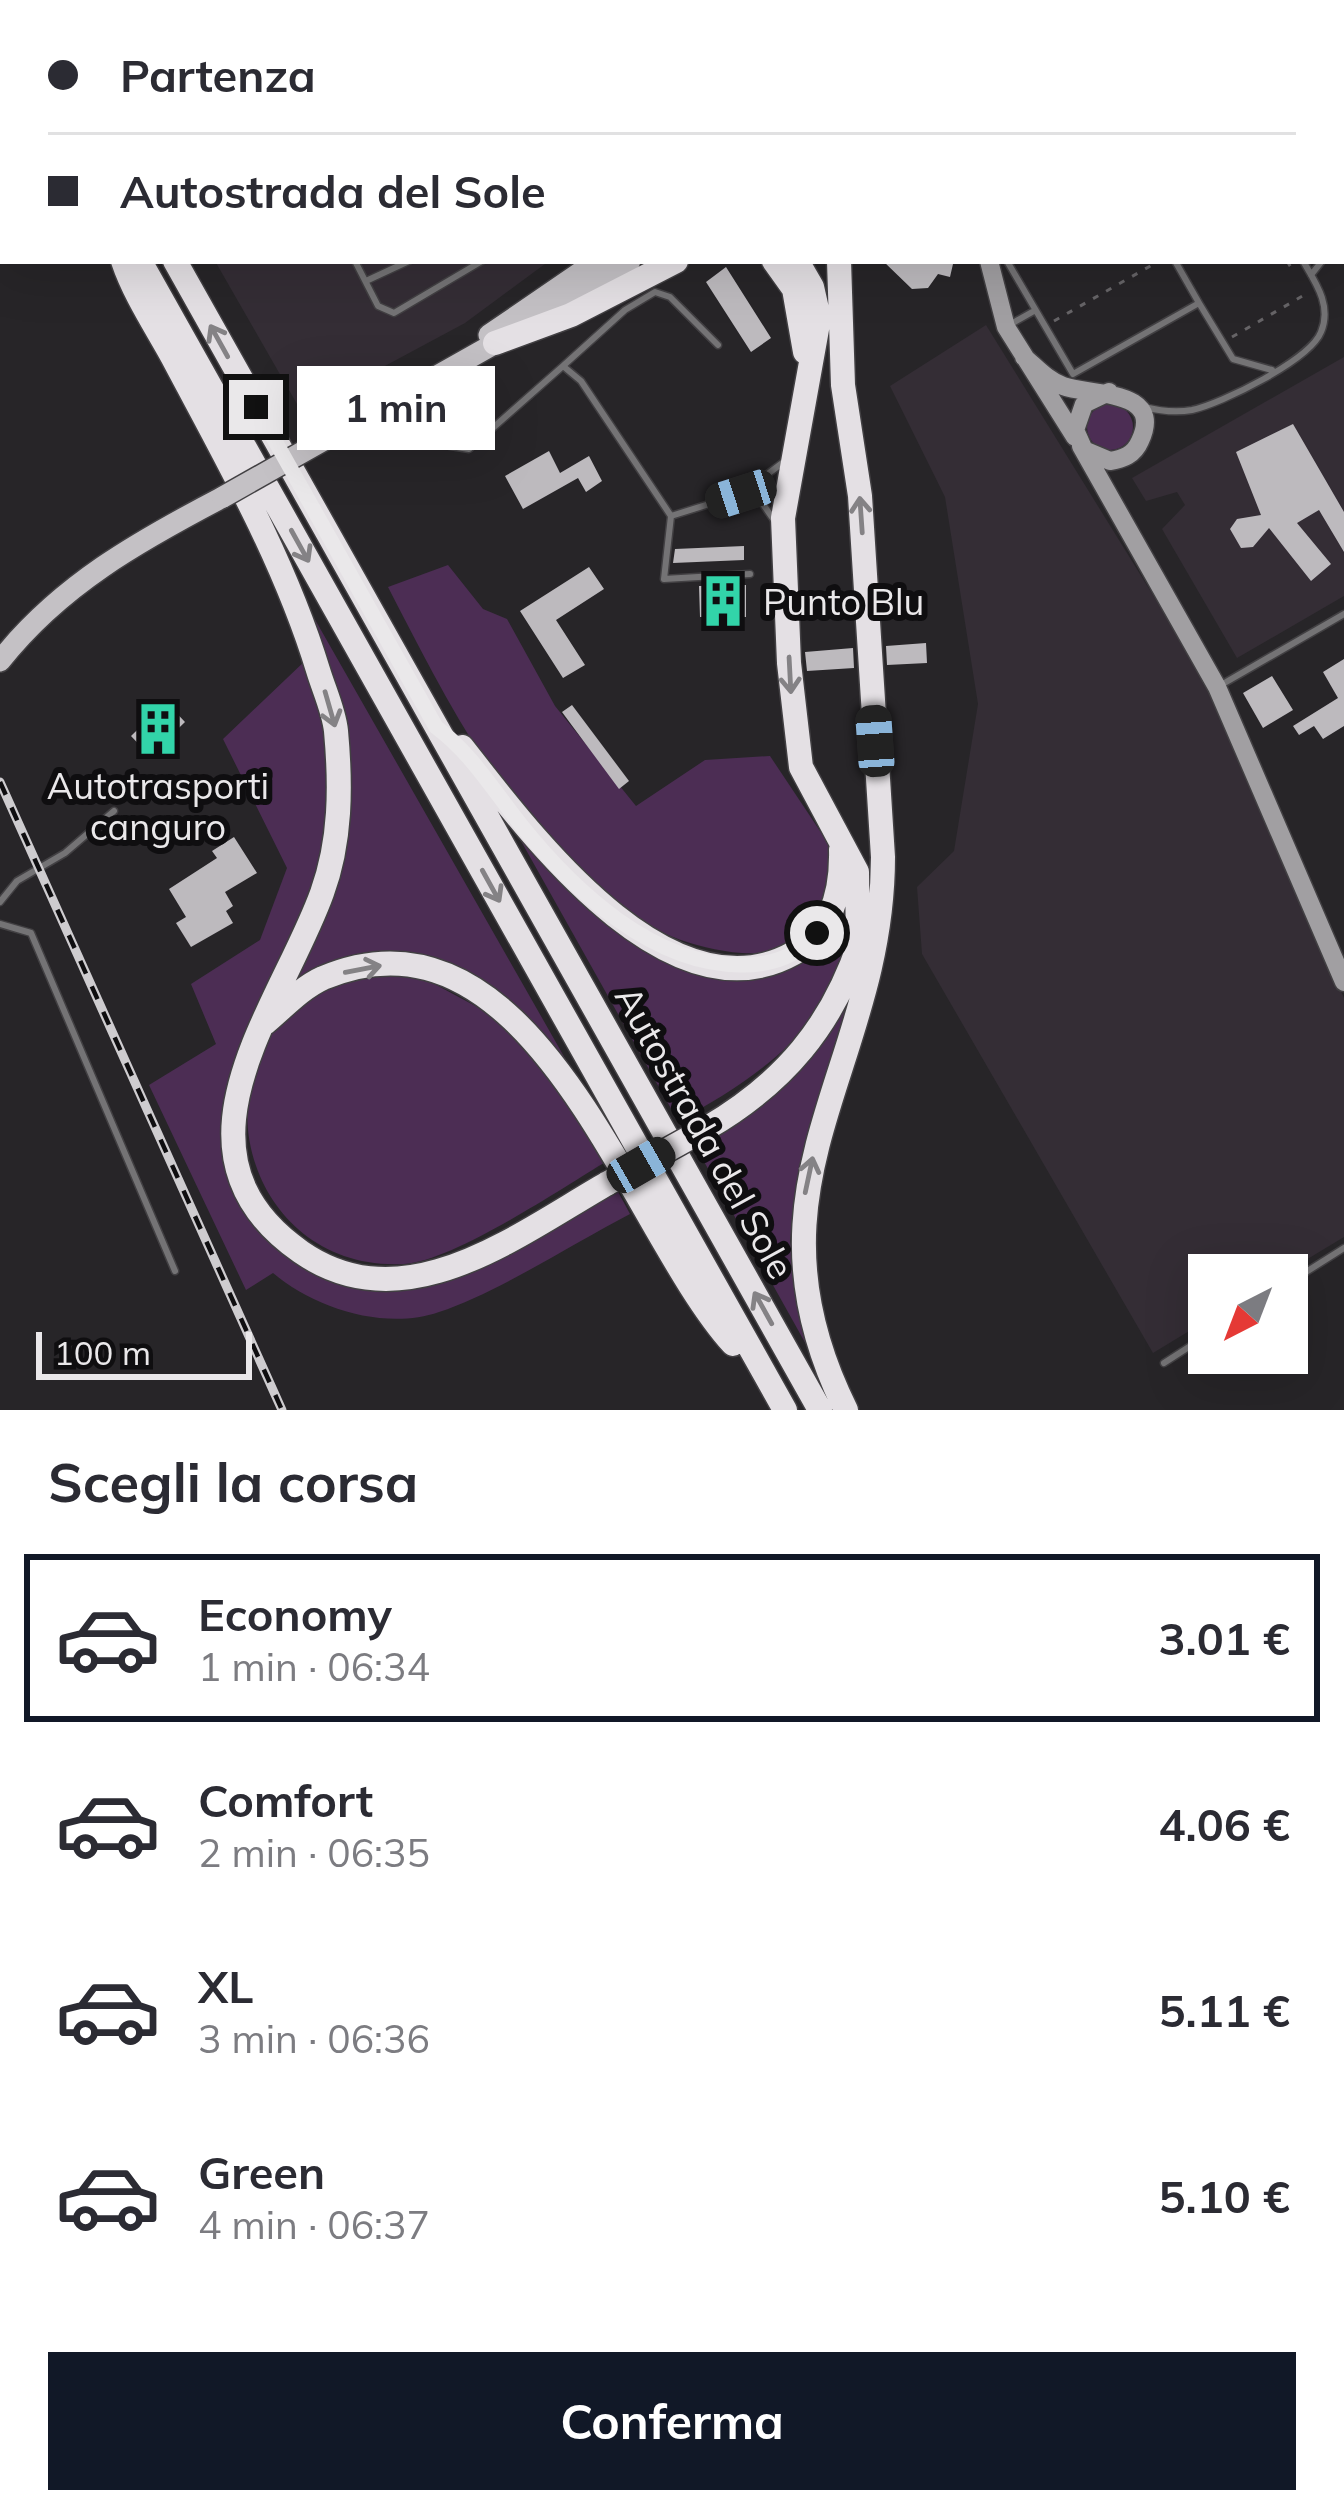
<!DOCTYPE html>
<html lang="it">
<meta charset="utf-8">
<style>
:root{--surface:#fff;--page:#f7f7f7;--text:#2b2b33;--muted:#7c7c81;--line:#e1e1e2;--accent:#111827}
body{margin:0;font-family:Mulish,sans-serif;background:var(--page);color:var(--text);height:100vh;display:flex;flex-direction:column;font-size:45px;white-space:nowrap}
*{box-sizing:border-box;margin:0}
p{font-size:39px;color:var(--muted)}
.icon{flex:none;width:66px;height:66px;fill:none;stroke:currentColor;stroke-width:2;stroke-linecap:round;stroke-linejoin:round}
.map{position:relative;height:1410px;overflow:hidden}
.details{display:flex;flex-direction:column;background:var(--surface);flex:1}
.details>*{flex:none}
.top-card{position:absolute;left:0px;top:0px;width:1344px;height:264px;box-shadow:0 12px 48px #0002;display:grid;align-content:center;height:264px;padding:0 48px;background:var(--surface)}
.needle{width:78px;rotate:222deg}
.tools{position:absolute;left:1188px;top:1254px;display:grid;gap:24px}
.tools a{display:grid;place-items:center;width:120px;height:120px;border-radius:0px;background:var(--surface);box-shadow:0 12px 48px #0002;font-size:60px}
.scale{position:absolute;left:36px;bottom:30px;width:216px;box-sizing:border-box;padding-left:12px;border:6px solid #eae8ea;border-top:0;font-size:33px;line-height:42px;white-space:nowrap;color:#eae8ea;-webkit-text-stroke:9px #0f0e10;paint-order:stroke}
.end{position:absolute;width:54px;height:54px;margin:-27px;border:15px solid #eae8ea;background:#111;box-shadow:0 0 0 6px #111}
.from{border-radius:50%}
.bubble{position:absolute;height:84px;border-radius:0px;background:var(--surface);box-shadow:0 12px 48px #0002;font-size:39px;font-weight:700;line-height:84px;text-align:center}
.car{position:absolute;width:36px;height:72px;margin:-36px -18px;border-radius:15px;box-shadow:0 0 9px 3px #0007;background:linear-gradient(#222 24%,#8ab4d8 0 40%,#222 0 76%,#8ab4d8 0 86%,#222 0)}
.top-card b{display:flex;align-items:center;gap:42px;height:114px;font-size:45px}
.top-card b+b{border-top:3px solid var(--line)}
.top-card i{width:30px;height:30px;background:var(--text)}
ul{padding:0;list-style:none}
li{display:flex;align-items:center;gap:36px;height:168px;margin:0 24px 18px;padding:0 24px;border:6px solid transparent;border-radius:0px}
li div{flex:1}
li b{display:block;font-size:45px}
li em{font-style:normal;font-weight:700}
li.active{border-color:var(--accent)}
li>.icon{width:108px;height:108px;stroke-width:1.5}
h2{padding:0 48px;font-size:54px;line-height:144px}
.action{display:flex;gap:24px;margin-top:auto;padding:24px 48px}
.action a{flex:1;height:138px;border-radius:0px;background:var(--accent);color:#fff;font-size:48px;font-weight:700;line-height:138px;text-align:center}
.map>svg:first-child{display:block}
</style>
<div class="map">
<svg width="1344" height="1410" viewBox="0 0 1344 1410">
<rect width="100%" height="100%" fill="#272528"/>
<path fill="#342d35" d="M177,0h494l2,3h-499z
M215,261h334l-84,62 -164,88z
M986,325l217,351 141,322v239l-63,38h-72v44l-56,34 -231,-399 -5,-67 37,-36 24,-147 -33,-207 -55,-111z
M1344,357v239l-107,62 -75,-129 23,-24 -8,-13 -31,9 -14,-23z"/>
<path fill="#4c2d54" d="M894,0h360l1,3h-366z
M1087 427a23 23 0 1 1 46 0a23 23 0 1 1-46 0Z
M448,565l35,44 24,10 48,87 81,100 69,-46 65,-4 64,96c-10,54 -24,106 -92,101 -180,-15 -281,-225 -354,-366z
M297,588l277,486c-86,-91 -159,-161 -284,-86l59,-197z
M307,659l23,72 4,75 -16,79 -88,265 59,99 120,36 206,-99 15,28c-58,30 -131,78 -191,98 -54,19 -125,-4 -166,-39l-27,17 -97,-205 67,-41 -25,-60 69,-44 27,-72 -64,-129z
M507,816l167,140 106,9 68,-63c9,108 -85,174 -170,219z
M860,972l-62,205 -8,64 22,114 -120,-215 59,-34z
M414,973l80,43 65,68 48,77c-45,27 -153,100 -203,103 -167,9 -220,-222 -63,-286 20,-8 51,-4 73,-5z"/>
<path fill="#bdbabe" d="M883,261h58l12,3 -3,13 -12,-3 -10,14 -16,1z
M726,267l45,71 -20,14 -45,-70z
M1293,424l51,88v40l-25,-42 -22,13 34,41 -20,17 -42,-53 -16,19 -12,1 -11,-19 7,-10 24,-4 -25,-63z
M549,451l11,22 29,-17 13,25 -16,11 -8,-14 -55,31 -18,-33z
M744,546v14l-71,3 2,-14z
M589,567l15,22 -48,31 29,45 -22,13 -43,-67z
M746,585v32h-46l-1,-31z
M926,643l1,20 -40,2 -1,-19z
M853,648l1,20 -47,3 -2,-19z
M1344,659v67l-21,13 -9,-13 -15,9 -6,-9 45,-28 -15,-26z
M1272,676l21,34 -30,18 -20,-35z
M166,702l19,20 -35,34 -19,-20z
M572,705l57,76 -10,8 -57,-77z
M234,837l23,36 -32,19 8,14 -7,5 7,12 -42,24 -15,-24 10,-6 -17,-28 48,-31 -5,-7z"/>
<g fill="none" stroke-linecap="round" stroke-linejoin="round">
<g stroke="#424043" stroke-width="9">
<path id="lane" d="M206,0l1,3
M661,0l2,3
M1341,212l3,3
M355,261l23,45 16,7 88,-52
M1007,261l66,113 126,-71 -24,-42
M1311,275l11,-14
M366,281l43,-20
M1199,303l34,56 39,11
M1011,324l23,-13
M563,366l62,-56 30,-18 15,5 48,48
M399,402l34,41 36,6 94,-83 18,15 90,135 -7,63 86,-5
M1144,407c16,4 31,6 48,3 29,-6 118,-50 129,-78 11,-26 -5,-49 -18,-71
M741,494l19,6 14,20
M671,516l70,-22 44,-33
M1221,685l123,-71
M0,902l17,-21 48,-28 49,-42
M0,924l31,9 144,338
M1287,1284l57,-36
M1164,1363l45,-29"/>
</g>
<g stroke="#424043" stroke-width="15">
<path id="street" d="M111,3l4,-3
M0,67l3,-1"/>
</g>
<g stroke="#424043" stroke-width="21">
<path id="secondary" d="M989,261l17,66 69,110
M1024,357c13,11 23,23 39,29 26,10 102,2 77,55 -6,14 -17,18 -30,20l-26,-11 -9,-20 9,-26 25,-12
M1081,446l136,241 127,295"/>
</g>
<g stroke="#424043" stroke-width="24">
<path id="primary" d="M1274,0v3
M1296,0l4,3
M858,3l4,-3
M1341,29l3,2
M1341,105l3,1
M1341,167h3
M537,320l93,-59
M489,335l108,-74
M322,441l188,-106
M0,661c60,-76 139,-120 223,-164"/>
</g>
<g stroke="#424043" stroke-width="27">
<path id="highway" d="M29,0l2,3
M0,9l3,6
M123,261c11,33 33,66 50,97 54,102 111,201 145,312 6,20 16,41 18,61 5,55 5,110 -14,162 -41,114 -165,259 -21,359 104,72 216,-17 307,-69
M140,261l645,1149
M175,261l645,1149
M774,261l20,28 11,63
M797,261l15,26 7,31 -36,200 6,145 12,104 56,105 1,76
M839,261l4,124 17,111 23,361c0,213 -150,326 -37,553
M495,343l76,-28 105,-54
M462,747c64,81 206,277 332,206 38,-21 48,-63 47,-103
M265,1023c18,-15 36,-35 58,-45 211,-89 307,253 410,366
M707,1128c77,-45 125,-102 153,-186"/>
</g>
<path stroke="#666467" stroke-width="3" stroke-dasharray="6 9" stroke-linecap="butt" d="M1287,261l5,8
M1054,321l105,-60
M1232,337l74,-43"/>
<use href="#lane" stroke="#747375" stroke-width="6"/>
<use href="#street" stroke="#747375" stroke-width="12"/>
<use href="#secondary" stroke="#a19fa2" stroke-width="18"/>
<use href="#primary" stroke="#c4c1c5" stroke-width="21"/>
<use href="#highway" stroke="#e4e0e4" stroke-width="24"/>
<g stroke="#cecccf" stroke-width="9">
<path id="rail" d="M0,782l282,628"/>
</g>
<use href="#rail" stroke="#0f0e10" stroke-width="4.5" stroke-dasharray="14" stroke-linecap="butt"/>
<g stroke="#424043" stroke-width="24" stroke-linecap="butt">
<path id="primary-bridge" d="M223,497l99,-56"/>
</g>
<g stroke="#424043" stroke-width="27" stroke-linecap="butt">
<path id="highway-bridge" d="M608,1183l99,-55"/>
</g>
<use href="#primary-bridge" stroke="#c4c1c5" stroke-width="21"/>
<use href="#highway-bridge" stroke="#e4e0e4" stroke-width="24"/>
</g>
<defs><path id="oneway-shaft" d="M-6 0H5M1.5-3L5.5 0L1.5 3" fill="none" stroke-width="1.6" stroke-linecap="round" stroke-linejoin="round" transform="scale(3)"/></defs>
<g stroke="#848285">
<use href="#oneway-shaft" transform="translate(219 341) rotate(-119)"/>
<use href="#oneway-shaft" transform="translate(861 515) rotate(-94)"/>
<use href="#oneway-shaft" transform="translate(300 546) rotate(61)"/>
<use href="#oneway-shaft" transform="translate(790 675) rotate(87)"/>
<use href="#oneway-shaft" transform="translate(330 709) rotate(74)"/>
<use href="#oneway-shaft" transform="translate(491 886) rotate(61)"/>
<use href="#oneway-shaft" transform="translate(363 969) rotate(-11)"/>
<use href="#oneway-shaft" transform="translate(809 1175) rotate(-78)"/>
<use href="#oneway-shaft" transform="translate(763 1308) rotate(-119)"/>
</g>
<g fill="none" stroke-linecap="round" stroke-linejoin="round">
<path stroke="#eae8ea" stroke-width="15" d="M256,407l180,320c36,27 57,63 85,98 52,65 132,141 222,140 29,0 55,-9 74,-32"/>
</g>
<defs>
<g id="building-bare" transform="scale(4.14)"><path d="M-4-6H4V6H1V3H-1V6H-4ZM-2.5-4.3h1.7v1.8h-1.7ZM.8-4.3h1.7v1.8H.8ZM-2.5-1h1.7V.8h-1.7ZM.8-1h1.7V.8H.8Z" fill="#32d4a9" stroke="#0f0e10" stroke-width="2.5" paint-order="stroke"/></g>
</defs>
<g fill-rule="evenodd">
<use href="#building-bare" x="723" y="601"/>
<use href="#building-bare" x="158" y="729"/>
</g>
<g text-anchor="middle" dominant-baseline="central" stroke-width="12" stroke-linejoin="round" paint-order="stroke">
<g font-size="36" fill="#eae8ea" stroke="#0f0e10" text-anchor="start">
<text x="763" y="601">Punto Blu</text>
<text x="158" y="785" text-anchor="middle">Autotrasporti<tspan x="158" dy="41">canguro</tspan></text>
</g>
<g font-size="36" fill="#eae8ea" stroke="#0f0e10">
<text transform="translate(705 1132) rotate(61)">Autostrada del Sole</text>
</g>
</g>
</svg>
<div class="tools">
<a><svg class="needle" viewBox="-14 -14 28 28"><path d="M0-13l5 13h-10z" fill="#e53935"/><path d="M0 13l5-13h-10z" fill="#7c7c81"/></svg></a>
</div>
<div class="scale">100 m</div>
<i class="end from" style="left:817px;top:933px"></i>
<i class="end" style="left:256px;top:407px"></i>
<div class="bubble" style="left:297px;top:366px;width:198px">1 min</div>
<i class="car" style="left:741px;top:494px;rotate:252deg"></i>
<i class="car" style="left:875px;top:741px;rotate:356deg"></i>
<i class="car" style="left:641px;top:1165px;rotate:60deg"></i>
<div class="top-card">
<b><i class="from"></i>Partenza</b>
<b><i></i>Autostrada del Sole</b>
</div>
</div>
<section class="details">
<h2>Scegli la corsa</h2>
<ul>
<li class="active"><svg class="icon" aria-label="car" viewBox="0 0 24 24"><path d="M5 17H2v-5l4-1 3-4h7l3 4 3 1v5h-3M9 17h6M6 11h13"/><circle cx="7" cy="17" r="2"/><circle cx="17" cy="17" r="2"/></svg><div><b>Economy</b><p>1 min · 06:34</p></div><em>3.01 €</em></li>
<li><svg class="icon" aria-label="car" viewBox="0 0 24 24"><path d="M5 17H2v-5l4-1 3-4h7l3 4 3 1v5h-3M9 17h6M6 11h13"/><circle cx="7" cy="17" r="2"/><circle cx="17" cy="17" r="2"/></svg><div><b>Comfort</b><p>2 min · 06:35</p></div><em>4.06 €</em></li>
<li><svg class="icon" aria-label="car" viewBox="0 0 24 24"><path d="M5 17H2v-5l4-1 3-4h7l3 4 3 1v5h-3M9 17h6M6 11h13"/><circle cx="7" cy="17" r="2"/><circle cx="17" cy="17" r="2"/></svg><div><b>XL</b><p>3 min · 06:36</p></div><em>5.11 €</em></li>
<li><svg class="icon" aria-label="car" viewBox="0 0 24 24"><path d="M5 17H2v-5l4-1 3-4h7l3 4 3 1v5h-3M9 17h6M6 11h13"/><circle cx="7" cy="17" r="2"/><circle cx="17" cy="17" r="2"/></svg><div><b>Green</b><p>4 min · 06:37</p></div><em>5.10 €</em></li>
</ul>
<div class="action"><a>Conferma</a></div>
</section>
